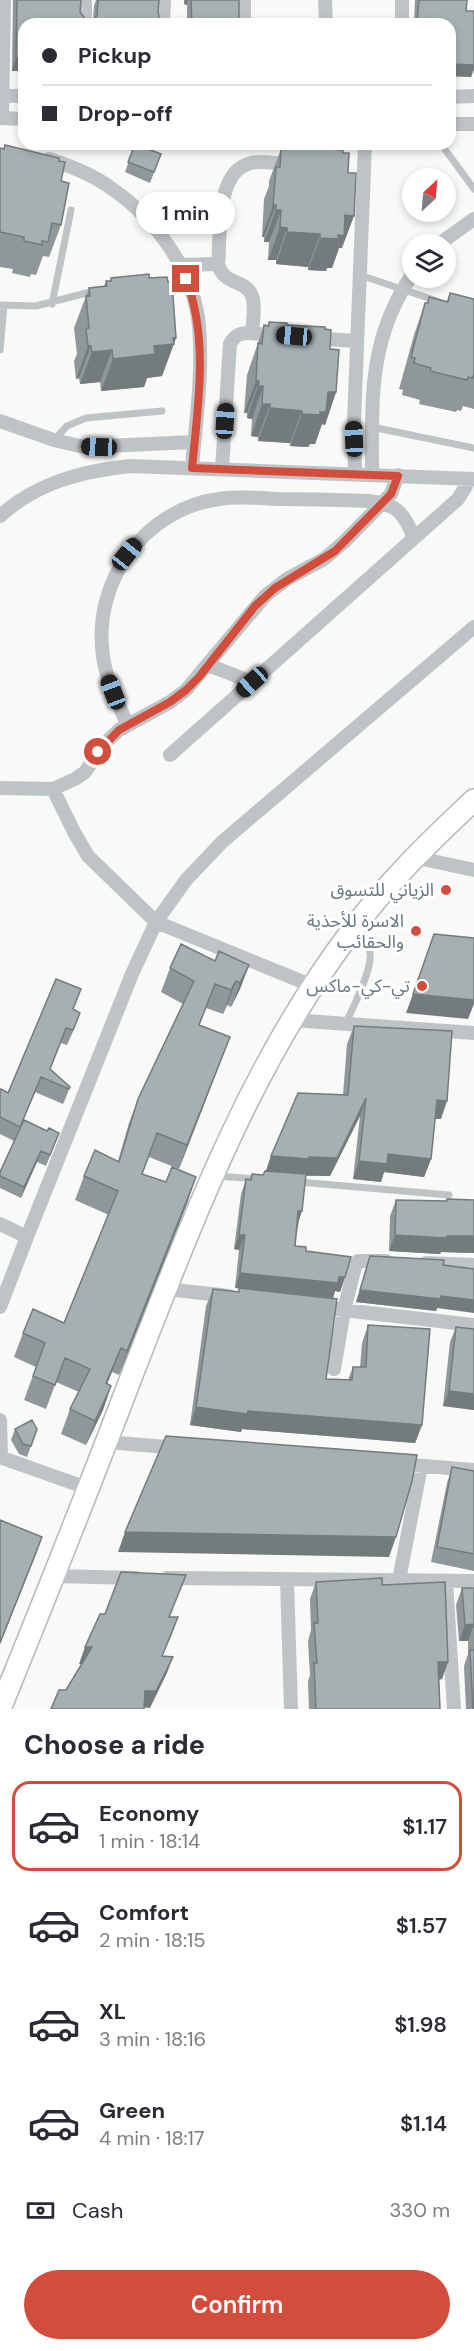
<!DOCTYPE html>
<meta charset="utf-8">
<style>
:root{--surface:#fff;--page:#f7f7f7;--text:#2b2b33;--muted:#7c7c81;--line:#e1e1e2;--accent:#d34d3d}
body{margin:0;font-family:"DM Sans","Noto Sans Arabic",sans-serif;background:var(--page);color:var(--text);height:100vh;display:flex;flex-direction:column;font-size:22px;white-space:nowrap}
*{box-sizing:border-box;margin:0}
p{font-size:20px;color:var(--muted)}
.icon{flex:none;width:33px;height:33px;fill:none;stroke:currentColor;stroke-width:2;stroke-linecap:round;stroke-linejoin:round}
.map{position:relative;height:1709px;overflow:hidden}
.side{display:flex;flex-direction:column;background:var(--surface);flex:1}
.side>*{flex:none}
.hud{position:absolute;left:18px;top:18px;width:438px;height:132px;border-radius:18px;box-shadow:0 3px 9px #0003;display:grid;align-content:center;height:132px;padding:0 24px;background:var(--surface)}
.needle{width:39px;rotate:26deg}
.tools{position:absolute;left:402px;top:168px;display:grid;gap:12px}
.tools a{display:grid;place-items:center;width:54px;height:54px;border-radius:50%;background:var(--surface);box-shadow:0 3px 9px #0003;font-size:30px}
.end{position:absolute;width:27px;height:27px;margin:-14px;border:8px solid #d34d3d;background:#fff;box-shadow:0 0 0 3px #fff}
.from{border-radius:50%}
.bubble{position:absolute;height:42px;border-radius:21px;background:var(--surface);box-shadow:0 3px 9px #0003;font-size:20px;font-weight:600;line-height:42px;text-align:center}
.car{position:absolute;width:18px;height:36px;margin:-18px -9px;border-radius:8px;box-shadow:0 0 4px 2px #0007;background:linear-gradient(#222 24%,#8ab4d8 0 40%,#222 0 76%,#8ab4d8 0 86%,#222 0)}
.hud b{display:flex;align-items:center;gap:21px;height:57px;font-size:22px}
.hud b+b{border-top:2px solid var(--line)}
.hud i{width:15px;height:15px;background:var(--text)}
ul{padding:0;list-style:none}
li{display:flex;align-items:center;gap:18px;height:90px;margin:0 12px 9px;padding:0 12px;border:3px solid transparent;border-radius:18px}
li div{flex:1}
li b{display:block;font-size:22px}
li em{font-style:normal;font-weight:600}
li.selected{border-color:var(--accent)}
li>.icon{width:54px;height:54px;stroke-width:1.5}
h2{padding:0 24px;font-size:27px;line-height:72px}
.pay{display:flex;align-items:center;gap:15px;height:66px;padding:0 24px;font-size:22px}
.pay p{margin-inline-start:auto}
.cta{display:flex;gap:12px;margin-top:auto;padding:12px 24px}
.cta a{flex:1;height:69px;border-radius:36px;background:var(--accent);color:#fff;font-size:24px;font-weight:600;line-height:69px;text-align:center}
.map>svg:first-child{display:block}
</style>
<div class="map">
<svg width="474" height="1709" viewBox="0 0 474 1709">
<rect width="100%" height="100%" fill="#f9f9f7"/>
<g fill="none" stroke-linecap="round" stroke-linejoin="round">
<g stroke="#b2b8bb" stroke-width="24">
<path id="primary" d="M0,1709c46,-113 91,-226 134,-339 59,-151 117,-306 216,-437 37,-50 79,-91 124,-133"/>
</g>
<path stroke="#bec4c6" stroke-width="7" d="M441,144l33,45
M360,275l77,26
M52,304l19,-94
M0,305l36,1 58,-15
M0,350l4,-44
M372,427l102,21
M54,440l13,-14 19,-8 76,-7
M346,1023c6,-14 30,-60 23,-73 -3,-6 -11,-12 -17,-17
M215,1176l43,3
M299,1182l150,13"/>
<path stroke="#bec4c6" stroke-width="14" d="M325,0l1,24
M85,24v-24
M163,24l1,-24
M244,24v-24
M402,24v-24
M0,96h24
M450,97l24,-1
M0,118l24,1
M2,118l2,-118
M450,124h24
M49,159c22,7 43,15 62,29 45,31 83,83 88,138 4,47 -3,95 -7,141
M439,244l35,-25
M180,265l38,-1
M252,333c1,-11 3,-24 1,-34 -4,-20 -30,-13 -35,-35 3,-30 -3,-93 33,-101 13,-3 29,1 42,2
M313,338l43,3
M0,421l54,19 30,7 110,-5
M222,469l8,-125c7,-14 18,-11 31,-10
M355,473l-1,-51 11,-278
M372,474c0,-74 -4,-135 40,-199
M0,516c36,-33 82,-45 130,-50l344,13
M208,665l44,17
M127,724c-9,-22 -21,-44 -24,-68 -11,-74 41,-147 116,-157 20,-3 40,-1 59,0 31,0 61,1 91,2 28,3 35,12 45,37
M170,755l288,-256 8,-13 2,-7
M0,788l53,1 22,-10 10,-7 19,-28 15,-14 51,-28 16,-12 79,-94 22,-17 37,-20 20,-17 47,-48 7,-19
M53,789l21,43 14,24 68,66 157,64
M413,857l61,13
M292,1020l182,13
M0,1224l27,13 -27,70
M27,1237l105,-263 24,-52 30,-42 36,-38 252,-215
M426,1263l48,2
M166,1289l63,7
M317,1307l157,18
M334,1369l10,-59 11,-43 3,-6h28
M0,1420l1,37
M106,1442l73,6
M0,1457l87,31
M399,1464l75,6
M54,1576l82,2
M167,1578l307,3
M287,1580l4,129
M399,1580l22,-114
M446,1582l8,127"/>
<use href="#primary" stroke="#fff" stroke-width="21"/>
</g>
<path fill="#8f979a" d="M13,0h68l-1,12 6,8h7l1,-14 2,-6h63l-1,11 2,13h-136v47h-12z
M184,0h55v24h7h-59v-19l-3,-1z
M415,0h52l-1,11h8v58l-3,8 -21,-1v-52h-36z
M135,144l26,10 -11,29 -25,-11z
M5,145l54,16 2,20v44l-12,32 -6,-1 -7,19 -5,-1 -1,3 -18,-4 1,-4 -13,-2v-119l3,1z
M287,145l55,103h-3l-7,20h-5l-1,3 -18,-1v-3l-32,-3v-4h-8l1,-18h-5v-5h-2l2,-38 5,-13v-5l12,-32h5z
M111,278h38l27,60 -14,38 -15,2 -3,9 -43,4 -1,-9 -20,2 -1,-6 -3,1 -2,-18 3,-7 -3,-26 15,-40 15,-2 2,-5h4z
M450,293l24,6v110l-11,-3 -2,5 -4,-1 -1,2 -37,-8 1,-4 -18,-5 1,-5 -4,-1 15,-54 11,-32h2l2,-6 18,4z
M269,322l56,7 5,20 6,43 -11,33 -3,-1 -7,20h-5l-2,3 -18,-1v-3l-32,-2v-4l-7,-1 1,-17 -5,-1v-5h-3l3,-38 17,-50 4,1z
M215,961l34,4 -9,24 -9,18 -4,-2 -4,9 -17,-6 -7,17 31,12 -51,132 -30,-12 -7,18 46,26 -69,174 -7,-3 -5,12 4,2 -8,24 -17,35 -25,-11 9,-25 9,-17 -23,-10 -10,27 -22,-9 12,-33 -22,-10 9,-24 41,-10 45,-108 -34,-15 9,-24 34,-15 11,-38 9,-24 45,-95 -22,-12 9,-24z
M73,1010l2,17 -8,18 -6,-2 -11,26 20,18 -6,15 -1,2 -28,-12 -16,38 28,1 12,2 -13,33 -9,-4 -16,36 -21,-10v-16l14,-31 -14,-7v-44l8,3z
M354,1026l87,93h-6l-4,40 -7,18 -40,-5 -3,10 -28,-3 7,-63 -30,60h-24l-11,70 11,5 39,26 -5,15 -5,-1 -2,7 -66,-7 59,88 22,1 5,-13h7l2,-24 6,-18 54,100 -7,18 -173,-14 -1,3 -51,-7 16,-119 7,-17 25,3 1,-4h-4l4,-38 -5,-1 7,-55 5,-15 3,1 3,-6 11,1 3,-4 5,-15 72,-61 4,-51z
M447,1199l27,1v53l-33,-1 -1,2 -51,-3 1,-35 6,-16 50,1z
M370,1256l67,52 -1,3 -80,-9z
M456,1327l18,2v81l-31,-4 7,-64z
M15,1429l18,11 -6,17 -8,-3 -8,-14z
M452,1467l22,4v100l-43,-9 16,-79z
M316,1582l66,3 66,77 -6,17 -3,1 1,29h-131l-1,-28 2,-6 -2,-34 3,-11 -1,-31z
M462,1588h12v121h-8l-2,-43 4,-12v-13h-9l-3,-36z"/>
<path fill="#747b7d" d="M185,0h3l-1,5 -3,-1z
M16,58h8v13h-12z
M450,64l24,1v4l-3,8 -21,-1z
M273,205h3l-12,32h-2z
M276,210h5l-12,32h-5z
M345,215l9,1 -12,32h-3l-7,20h-5l-1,3 -18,-1 12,-32z
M280,227l7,1 -11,32h-8z
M287,232l33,2 -12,33 -32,-3z
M173,338h3l-14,38 -15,2 -3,9 -43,4 12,-32 41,-13z
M88,346h3l-12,32 -3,1z
M112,350l-12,32 -20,2 12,-32z
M256,381h3l-12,32h-3z
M258,386h5l-11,33 -5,-1z
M328,392h8l-11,33 -3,-1 -7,20h-5l-2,3 -18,-1 12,-32z
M262,404h8l-12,33 -7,-1z
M270,408l32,3 -12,32 -32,-2z
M249,965l-9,24 -9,18 9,-24z
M236,981l-9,24 -4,9 8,-24z
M413,994l61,6v4l-6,15 -62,-6z
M230,1037l-9,24 -42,108 8,-24z
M366,1098l-6,18 -30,60 -65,-2 6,-18 38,1z
M437,1100l10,1 -6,18 -10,-1z
M41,1151l-4,11 -16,36 3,-11z
M388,1154l43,5 -7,18 -40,-5 -3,10 -28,-3 6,-18z
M196,1177l-8,24 -69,174 8,-24z
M298,1211h4l-5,15z
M239,1235h6l-6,15 -5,-1z
M395,1235l79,1v17l-33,-1 -1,2 -51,-3z
M240,1273l99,4h6l-5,15 -5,-1 -2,7 -98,-10z
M360,1290l81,6 33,4v13l-37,-5 -1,3 -80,-9z
M121,1348l-9,24 -15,35 9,-24z
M111,1386l-8,24 -17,35 9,-24z
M449,1391l25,3v16l-31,-4z
M196,1407l52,4 174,14 -7,18 -173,-14 -1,3 -51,-7z
M125,1532l271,5 -7,20 -271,-5z
M42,1537l-7,20 -35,87v-1z
M178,1617l-6,17 -17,39 7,-17z
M474,1624l-6,17h-9l6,-16z
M85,1647h7l-6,17h-7z
M173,1657l-6,16 -17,35 -11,-1 6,-16z
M438,1662h10l-6,17 -10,1z"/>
<path fill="#a6b0b3" stroke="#747b7d" stroke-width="1.5" d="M17,0h64l-1,12 6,8h7l4,-4 1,-16h61l-1,11 2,13h-136v34h-8z
M191,0h48v24h7h-54z
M419,0h48l-1,11h8v54l-24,-1v-40h-33z
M135,144l26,10 -7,18 -26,-10z
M5,145l54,13v3l6,1 -4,19 8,2 -8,42 -9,-2 -4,19 -6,-1v4l-18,-4v-4l-24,-5v-84l4,1z
M287,145l56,5v3h6l-1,20h8l-2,43 -9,-1 -1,21 -6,-1v4l-18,-1v-4l-33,-2v-4l-7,-1 1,-17h-5v-5h-3l3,-38h4l1,-18h6z
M149,274v4l18,-1 1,5h4l4,56h-3l1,6 -20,2 1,8 -42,5 -1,-9 -20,2 -1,-6h-3l-2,-17 3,-1 -3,-32h4l-1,-8 18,-2 -1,-5h5v-3z
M450,293l24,6v75l-1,4 -5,-1 -1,3 -37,-9 1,-3 -17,-5 1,-5 -4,-1 14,-54h3l1,-6 19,5z
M269,322l18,1v2l38,2v2l6,1 -1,19 9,1 -3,42h-8l-2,20h-6v3l-18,-1v-3l-32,-3v-4h-8l1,-18h-5l1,-5h-3l2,-38 4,1 2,-19 5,1z
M434,934l40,4v62l-61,-6z
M181,944l34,17 4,-10 30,14 -9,18 -4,-2 -5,9 -16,-6 -16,41 31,12 -43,108 -30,-12 -15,41 24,8 6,-15 24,10 -69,174 -6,-3 -15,35 5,3 -16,35 -25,-12 20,-40 -25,-11 -10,27 -22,-9 12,-33 -22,-10 10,-24 31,14 54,-132 -34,-15 11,-26 24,12 19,-63 56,-118 -24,-13z
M56,979l25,10 -8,20 7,4 -7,17 -7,-2 -16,41 20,18 -1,2 -28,-12 -21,50 -20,-10v-27l1,-1 7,4z
M354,1026l98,5 -5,70 -10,-1 -6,59 -43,-5 -1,10 -28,-3 7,-63 -29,60 -28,-1v2l-38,-3 27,-63 50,2z
M24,1120l23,11 2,-3 10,5 -9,22 -9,-4 -17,36 -24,-11v-4z
M265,1171l41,3 -4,37h-4l-3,35 11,1v4l45,6 -6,20h-6l-1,6 -98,-10 5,-38h-6l7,-56 5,1 1,-6 11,1z
M447,1199l27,1v36h-27l-1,2 -51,-3 1,-35 51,1z
M370,1256l74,4 -1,5 31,4v31l-33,-4 -1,3 -80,-9z
M239,1288l98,11 -11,80 26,1 1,-13h13l2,-42 62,4 -8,96 -174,-14 -1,3 -51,-7 17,-118 26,3z
M456,1327l18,2v65l-25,-3z
M32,1420l5,9 -6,17 -8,-2 -8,-15z
M166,1436l251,19 -5,26 -16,56 -271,-5z
M452,1467l22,4v83l-37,-7z
M0,1520l42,17 -42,106z
M121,1572l65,3 -17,42h9l-16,39 11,1 -17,34h-11l-1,18h-93l8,-19h7l26,-43h-7l15,-33h5z
M382,1578v7l63,-3 3,80h-10l2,47h-124l-2,-46h3l-3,-40h4l-2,-41z
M462,1588h12v40v-4l-9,1z
M470,1650h4v59h-1z"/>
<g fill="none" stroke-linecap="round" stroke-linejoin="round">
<path stroke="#d34d3d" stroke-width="8" d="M98,752l21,-22 51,-28 16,-12 13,-13 56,-71 20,-18 60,-37 56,-57 7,-18 -206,-8c6,-63 17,-129 -6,-189"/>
</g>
<g fill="#d34d3d" stroke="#fff" stroke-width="2">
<circle cx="446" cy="890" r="6"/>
<circle cx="416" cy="931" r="6"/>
<circle cx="422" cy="986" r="6"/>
</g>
<g text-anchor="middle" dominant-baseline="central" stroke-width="6" stroke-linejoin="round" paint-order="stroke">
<g font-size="18" fill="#66787f" stroke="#fff" text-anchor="end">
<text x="434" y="890">الزياني للتسوق</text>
<text x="404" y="921">الاسرة للأحذية<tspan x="404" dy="21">والحقائب</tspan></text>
<text x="410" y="986">تي-كي-ماكس</text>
</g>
</g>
</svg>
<div class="tools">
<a><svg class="needle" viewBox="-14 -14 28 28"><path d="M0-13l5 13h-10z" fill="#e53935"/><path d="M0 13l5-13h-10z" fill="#7c7c81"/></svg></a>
<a><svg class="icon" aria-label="layers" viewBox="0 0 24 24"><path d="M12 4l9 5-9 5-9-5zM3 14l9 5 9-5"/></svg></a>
</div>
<i class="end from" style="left:98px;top:752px"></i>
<i class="end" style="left:186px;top:279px"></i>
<div class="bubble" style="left:136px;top:192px;width:99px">1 min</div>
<i class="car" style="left:294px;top:336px;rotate:275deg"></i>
<i class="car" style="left:225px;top:421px;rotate:4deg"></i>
<i class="car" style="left:354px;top:439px;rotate:358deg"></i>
<i class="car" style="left:99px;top:447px;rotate:272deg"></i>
<i class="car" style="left:127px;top:554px;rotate:39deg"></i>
<i class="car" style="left:252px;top:682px;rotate:228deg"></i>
<i class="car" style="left:113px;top:692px;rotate:339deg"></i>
<div class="hud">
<b><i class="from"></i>Pickup</b>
<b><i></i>Drop-off</b>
</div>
</div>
<section class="side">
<h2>Choose a ride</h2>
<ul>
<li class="selected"><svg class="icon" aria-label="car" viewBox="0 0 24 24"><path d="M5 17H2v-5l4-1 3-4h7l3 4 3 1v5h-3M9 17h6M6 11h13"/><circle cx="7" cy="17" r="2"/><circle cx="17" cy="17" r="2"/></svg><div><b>Economy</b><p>1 min · 18:14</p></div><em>$1.17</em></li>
<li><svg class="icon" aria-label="car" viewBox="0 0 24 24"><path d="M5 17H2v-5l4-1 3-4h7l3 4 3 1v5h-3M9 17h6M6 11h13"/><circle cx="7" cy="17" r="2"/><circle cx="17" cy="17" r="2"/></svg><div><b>Comfort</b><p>2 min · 18:15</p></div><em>$1.57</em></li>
<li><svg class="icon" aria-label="car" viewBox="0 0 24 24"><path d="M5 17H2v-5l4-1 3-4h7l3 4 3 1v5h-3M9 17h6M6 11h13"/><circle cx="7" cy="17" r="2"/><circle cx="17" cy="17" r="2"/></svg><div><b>XL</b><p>3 min · 18:16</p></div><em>$1.98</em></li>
<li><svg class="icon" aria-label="car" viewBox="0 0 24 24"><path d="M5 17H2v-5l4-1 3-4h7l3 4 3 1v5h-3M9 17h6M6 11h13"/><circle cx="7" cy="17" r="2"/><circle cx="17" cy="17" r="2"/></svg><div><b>Green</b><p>4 min · 18:17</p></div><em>$1.14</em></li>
</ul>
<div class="pay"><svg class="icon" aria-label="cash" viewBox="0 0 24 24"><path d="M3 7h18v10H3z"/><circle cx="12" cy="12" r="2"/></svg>Cash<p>330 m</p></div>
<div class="cta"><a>Confirm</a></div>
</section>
